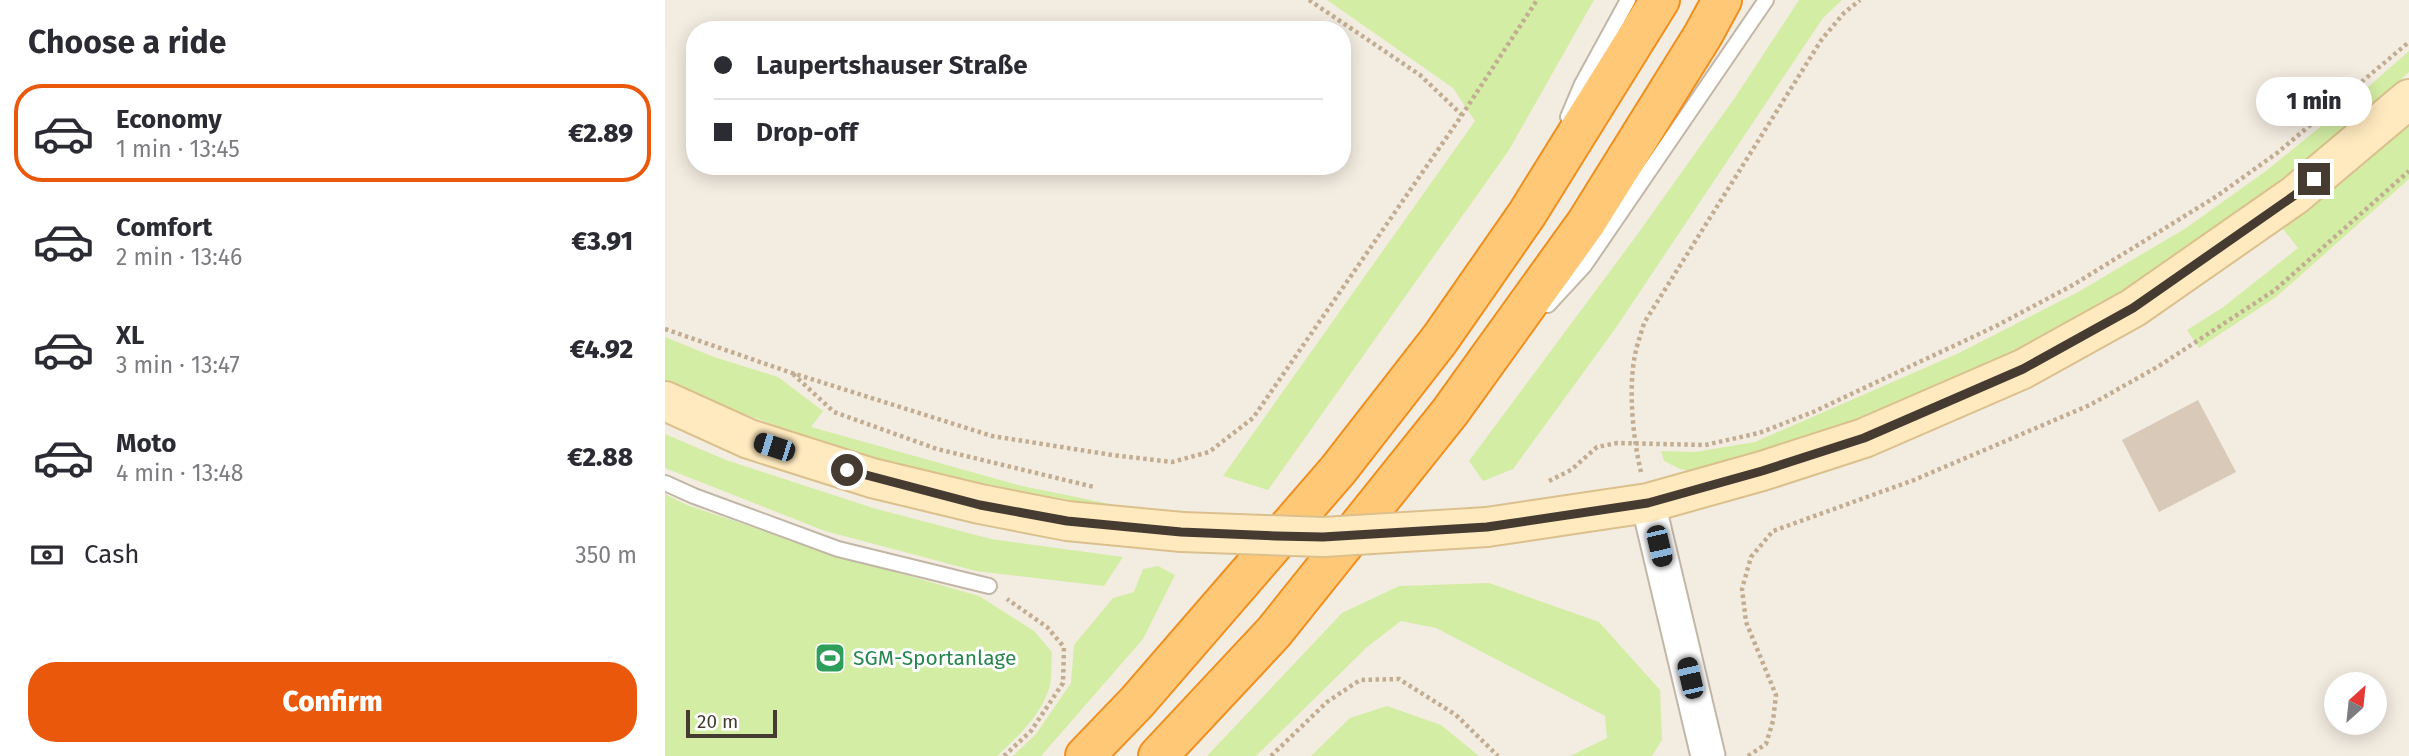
<!DOCTYPE html>
<meta charset="utf-8">
<style>
:root{--surface:#fff;--page:#f7f7f7;--text:#2b2b33;--muted:#7c7c81;--line:#e1e1e2;--accent:#ea580c}
body{margin:0;font-family:"Fira Sans",sans-serif;background:var(--page);color:var(--text);height:100vh;display:flex;flex-direction:column;font-size:26px;white-space:nowrap}
*{box-sizing:border-box;margin:0}
p{font-size:23px;color:var(--muted)}
.icon{flex:none;width:38px;height:38px;fill:none;stroke:currentColor;stroke-width:2;stroke-linecap:round;stroke-linejoin:round}
.map{position:relative;flex:1;overflow:hidden}
.drawer{display:flex;flex-direction:column;background:var(--surface);width:665px}
.drawer>*{flex:none}
.banner{position:absolute;left:21px;top:21px;width:665px;height:154px;border-radius:28px;box-shadow:0 4px 18px #0003;display:grid;align-content:center;height:154px;padding:0 28px;background:var(--surface)}
.needle{width:46px;rotate:27deg}
.fabs{position:absolute;left:1659px;top:672px;display:grid;gap:14px}
.fabs a{display:grid;place-items:center;width:63px;height:63px;border-radius:50%;background:var(--surface);box-shadow:0 4px 18px #0003;font-size:35px}
.scale{position:absolute;left:21px;bottom:18px;width:91px;box-sizing:border-box;padding-left:7px;border:4px solid #453b31;border-top:0;font-size:19px;line-height:24px;white-space:nowrap;color:#453b31;-webkit-text-stroke:5px #fff;paint-order:stroke}
.end{position:absolute;width:32px;height:32px;margin:-16px;border:9px solid #453b31;background:#fff;box-shadow:0 0 0 4px #fff}
.from{border-radius:50%}
.bubble{position:absolute;height:49px;border-radius:24px;background:var(--surface);box-shadow:0 4px 18px #0003;font-size:23px;font-weight:800;line-height:49px;text-align:center}
.car{position:absolute;width:21px;height:42px;margin:-21px -10px;border-radius:9px;box-shadow:0 0 5px 2px #0007;background:linear-gradient(#222 24%,#8ab4d8 0 40%,#222 0 76%,#8ab4d8 0 86%,#222 0)}
.banner b{display:flex;align-items:center;gap:24px;height:66px;font-size:26px}
.banner b+b{border-top:2px solid var(--line)}
.banner i{width:18px;height:18px;background:var(--text)}
ul{padding:0;list-style:none}
li{display:flex;align-items:center;gap:21px;height:98px;margin:0 14px 10px;padding:0 14px;border:4px solid transparent;border-radius:28px}
li div{flex:1}
li b{display:block;font-size:26px}
li em{font-style:normal;font-weight:800}
li.on{border-color:var(--accent)}
li>.icon{width:63px;height:63px;stroke-width:1.5}
h2{padding:0 28px;font-size:32px;line-height:84px}
.pay{display:flex;align-items:center;gap:18px;height:77px;padding:0 28px;font-size:26px}
.pay p{margin-inline-start:auto}
.primary-button{display:flex;gap:14px;margin-top:auto;padding:14px 28px}
.primary-button a{flex:1;height:80px;border-radius:28px;background:var(--accent);color:#fff;font-size:28px;font-weight:800;line-height:80px;text-align:center}
main{display:flex;flex:1;min-height:0}
.map>svg:first-child{display:block}
</style>
<main>
<section class="drawer">
<h2>Choose a ride</h2>
<ul>
<li class="on"><svg class="icon" aria-label="car" viewBox="0 0 24 24"><path d="M5 17H2v-5l4-1 3-4h7l3 4 3 1v5h-3M9 17h6M6 11h13"/><circle cx="7" cy="17" r="2"/><circle cx="17" cy="17" r="2"/></svg><div><b>Economy</b><p>1 min · 13:45</p></div><em>€2.89</em></li>
<li><svg class="icon" aria-label="car" viewBox="0 0 24 24"><path d="M5 17H2v-5l4-1 3-4h7l3 4 3 1v5h-3M9 17h6M6 11h13"/><circle cx="7" cy="17" r="2"/><circle cx="17" cy="17" r="2"/></svg><div><b>Comfort</b><p>2 min · 13:46</p></div><em>€3.91</em></li>
<li><svg class="icon" aria-label="car" viewBox="0 0 24 24"><path d="M5 17H2v-5l4-1 3-4h7l3 4 3 1v5h-3M9 17h6M6 11h13"/><circle cx="7" cy="17" r="2"/><circle cx="17" cy="17" r="2"/></svg><div><b>XL</b><p>3 min · 13:47</p></div><em>€4.92</em></li>
<li><svg class="icon" aria-label="car" viewBox="0 0 24 24"><path d="M5 17H2v-5l4-1 3-4h7l3 4 3 1v5h-3M9 17h6M6 11h13"/><circle cx="7" cy="17" r="2"/><circle cx="17" cy="17" r="2"/></svg><div><b>Moto</b><p>4 min · 13:48</p></div><em>€2.88</em></li>
</ul>
<div class="pay"><svg class="icon" aria-label="cash" viewBox="0 0 24 24"><path d="M3 7h18v10H3z"/><circle cx="12" cy="12" r="2"/></svg>Cash<p>350 m</p></div>
<div class="primary-button"><a>Confirm</a></div>
</section>
<div class="map">
<svg width="1744" height="756" viewBox="0 0 1744 756">
<rect width="100%" height="100%" fill="#f3ece1"/>
<path fill="#d3eda4" d="M662,0h267l-85,150 -241,340 -45,-14 252,-355 -22,-33z
M1134,0h43l-19,18 -208,311 -102,140 -30,12 -14,-20 165,-222 102,-143z
M1744,51v21l-89,82 -79,61 -149,97 -87,48 -88,39 -101,37 -119,36 -17,-3 -16,-8 -3,-10 34,1 60,-10 204,-89 121,-62 106,-63 80,-57 86,-70z
M1744,118v61l-133,118 -77,51 -12,-18 35,-22 76,-60 -15,-19z
M0,337l49,20 64,20 45,34 -12,16 211,59 142,29 -212,-31 -96,-29 -139,-51 -52,-23z
M0,434l61,26 147,48 118,31 132,18 -19,29 -128,-15 -151,-40 -160,-63z
M0,494l22,11 142,48 150,43 55,35 18,21c-1,10 0,23 -2,33 -8,30 -32,51 -53,71h-332z
M493,566l17,9 -32,64 -102,117h-28l23,-22 35,-51 3,-38 39,-47 21,-6 9,-23z
M824,583l110,39 61,68 2,50 -10,16h-82l37,-18 -2,-22 -169,-88 -35,-7 -34,26 -111,109h-49l135,-143 57,-27z
M722,706l54,19 38,31h-168l39,-38z"/>
<path fill="#d9c9b8" d="M1533,400l38,72 -77,40 -37,-72z"/>
<g fill="none" stroke-linecap="round" stroke-linejoin="round">
<g stroke="#c2b6a6" stroke-width="18">
<path id="service" d="M903,117l14,-33 46,-84
M883,305l36,-39 182,-266
M0,483l29,13 144,53 151,37"/>
</g>
<g stroke="#c2b6a6" stroke-width="37">
<path id="tertiary" d="M983,503l60,253"/>
</g>
<g stroke="#dbc08d" stroke-width="42">
<path id="secondary" d="M0,401l84,38 123,39 108,26 87,17 115,11
M822,527l161,-24 114,-32 102,-33 159,-69 110,-61 162,-113 114,-96"/>
</g>
<g stroke="#ef8f1f" stroke-width="42">
<path id="trunk" d="M420,756l52,-54 201,-232 102,-131 87,-125 133,-214
M493,756l116,-124 176,-220 136,-189 117,-188 19,-35"/>
</g>
<path stroke="#c3ad92" stroke-width="4.5" stroke-dasharray="3.5 3.5" stroke-linecap="butt" d="M644,0l111,75 42,40
M0,329l124,43 203,64 120,19 60,7 37,-10 44,-34 209,-303 75,-115
M128,374l41,38 103,37 157,38
M976,472c-8,-33 -13,-83 -6,-117 2,-11 6,-21 9,-32l178,-284 22,-26 16,-13
M884,481l22,-11 26,-23 20,-4 88,2 54,-12 54,-21 183,-86 77,-41 144,-89 60,-43 132,-111
M339,756l27,-25 32,-48 1,-36 -17,-20 -40,-28
M606,756l56,-54 33,-22 39,-1 57,36 42,41
M1083,756l18,-12 7,-23 3,-26 -30,-73 -4,-33 9,-32 22,-26 141,-51 176,-75 69,-39 116,-76 134,-119"/>
<use href="#service" stroke="#fff" stroke-width="14"/>
<use href="#tertiary" stroke="#fff" stroke-width="33"/>
<use href="#secondary" stroke="#ffeabf" stroke-width="38"/>
<use href="#trunk" stroke="#ffc877" stroke-width="38"/>
<g stroke="#dbc08d" stroke-width="42" stroke-linecap="butt">
<path id="secondary-bridge" d="M517,532l141,5 164,-10"/>
</g>
<use href="#secondary-bridge" stroke="#ffeabf" stroke-width="38"/>
</g>
<g fill="none" stroke-linecap="round" stroke-linejoin="round">
<path stroke="#453b31" stroke-width="9" d="M182,470l133,35 87,16 114,11 95,4 47,1 164,-10 161,-24 114,-32 102,-33 159,-69 110,-61 162,-113 19,-16"/>
</g>
<defs>
<g id="stadium-square" transform="scale(1.575)"><rect x="-9" y="-9" width="18" height="18" rx="4" fill="#2e9e5b" stroke="#fff"/><path d="M0-5a6.5 5 0 1 0 0 10a6.5 5 0 1 0 0-10ZM-3.5-1.8h7v3.6h-7Z" fill="#fff"/></g>
</defs>
<g fill-rule="evenodd">
<use href="#stadium-square" x="165" y="658"/>
</g>
<g text-anchor="middle" dominant-baseline="central" stroke-width="6" stroke-linejoin="round" paint-order="stroke">
<g font-size="21" fill="#27864d" stroke="#fff" text-anchor="start">
<text x="188" y="658">SGM-Sportanlage</text>
</g>
</g>
</svg>
<div class="fabs">
<a><svg class="needle" viewBox="-14 -14 28 28"><path d="M0-13l5 13h-10z" fill="#e53935"/><path d="M0 13l5-13h-10z" fill="#7c7c81"/></svg></a>
</div>
<div class="scale">20 m</div>
<i class="end from" style="left:182px;top:470px"></i>
<i class="end" style="left:1649px;top:179px"></i>
<div class="bubble" style="left:1591px;top:77px;width:116px">1 min</div>
<i class="car" style="left:109px;top:447px;rotate:288deg"></i>
<i class="car" style="left:994px;top:546px;rotate:167deg"></i>
<i class="car" style="left:1025px;top:678px;rotate:347deg"></i>
<div class="banner">
<b><i class="from"></i>Laupertshauser Straße</b>
<b><i></i>Drop-off</b>
</div>
</div>
</main>
